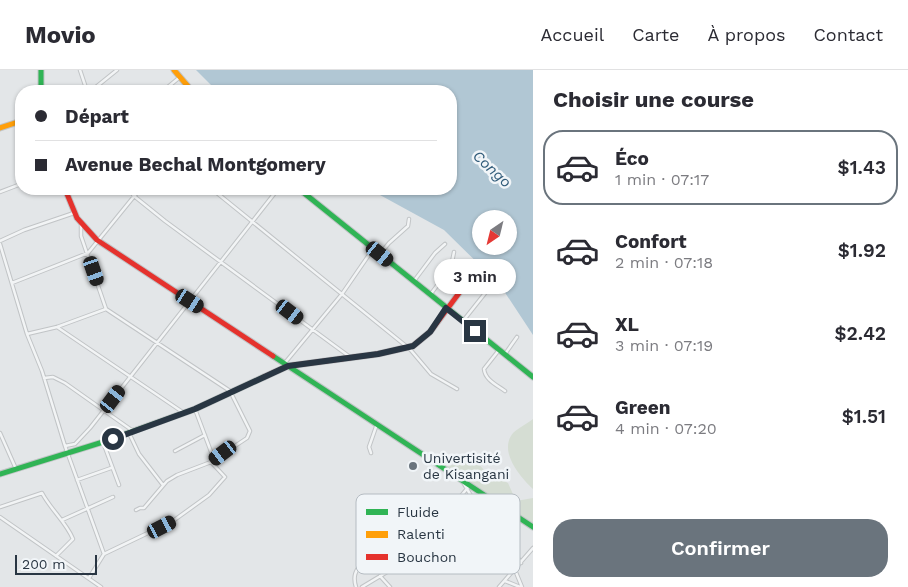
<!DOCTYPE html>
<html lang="fr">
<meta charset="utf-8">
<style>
:root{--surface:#fff;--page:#f2f2f3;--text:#2b2b33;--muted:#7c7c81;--line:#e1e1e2;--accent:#6a747d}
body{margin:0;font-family:"Work Sans",sans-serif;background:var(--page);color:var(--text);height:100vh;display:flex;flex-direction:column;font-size:19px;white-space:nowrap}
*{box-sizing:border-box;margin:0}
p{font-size:16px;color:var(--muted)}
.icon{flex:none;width:28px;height:28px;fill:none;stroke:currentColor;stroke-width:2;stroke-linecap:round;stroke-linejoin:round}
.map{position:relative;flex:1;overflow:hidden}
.sheet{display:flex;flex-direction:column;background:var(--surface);width:375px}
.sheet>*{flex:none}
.top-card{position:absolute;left:15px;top:15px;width:442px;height:110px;border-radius:20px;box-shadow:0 1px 4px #0004;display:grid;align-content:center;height:110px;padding:0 20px;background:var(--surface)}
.needle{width:32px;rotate:215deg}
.controls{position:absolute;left:472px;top:140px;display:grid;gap:10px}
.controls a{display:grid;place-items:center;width:45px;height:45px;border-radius:50%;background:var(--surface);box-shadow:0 1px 4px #0004;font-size:25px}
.scale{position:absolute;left:15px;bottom:12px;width:82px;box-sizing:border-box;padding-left:5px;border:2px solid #293643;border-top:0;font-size:14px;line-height:18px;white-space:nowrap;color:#293643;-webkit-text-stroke:4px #f1f5f8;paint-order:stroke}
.end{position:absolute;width:22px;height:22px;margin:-11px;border:6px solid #293643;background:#fff;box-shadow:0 0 0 2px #fff}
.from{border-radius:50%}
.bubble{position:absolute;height:35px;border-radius:18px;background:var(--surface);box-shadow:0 1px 4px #0004;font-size:16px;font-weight:600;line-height:35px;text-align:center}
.car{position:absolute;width:15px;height:30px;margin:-15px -8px;border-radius:6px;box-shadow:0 0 4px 1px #0007;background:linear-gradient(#222 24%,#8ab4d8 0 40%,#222 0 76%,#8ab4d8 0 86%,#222 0)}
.top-card b{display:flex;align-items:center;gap:18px;height:48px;font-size:19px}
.top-card b+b{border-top:1px solid var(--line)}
.top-card i{width:12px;height:12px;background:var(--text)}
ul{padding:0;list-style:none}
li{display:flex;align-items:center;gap:15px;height:75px;margin:0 10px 8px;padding:0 10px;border:2px solid transparent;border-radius:20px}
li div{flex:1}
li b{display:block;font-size:19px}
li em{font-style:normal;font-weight:600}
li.active{border-color:var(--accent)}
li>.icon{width:45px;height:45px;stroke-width:1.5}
h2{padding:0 20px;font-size:22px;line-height:60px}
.primary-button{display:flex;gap:10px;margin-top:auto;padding:10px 20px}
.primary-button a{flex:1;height:58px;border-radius:20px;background:var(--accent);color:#fff;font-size:20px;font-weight:600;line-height:58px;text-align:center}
header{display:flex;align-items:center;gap:30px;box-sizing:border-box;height:70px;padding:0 25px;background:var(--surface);border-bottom:1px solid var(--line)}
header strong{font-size:24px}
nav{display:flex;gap:28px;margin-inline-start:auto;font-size:18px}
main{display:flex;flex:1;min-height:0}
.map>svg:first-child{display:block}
</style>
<header>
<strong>Movio</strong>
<nav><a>Accueil</a><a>Carte</a><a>À propos</a><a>Contact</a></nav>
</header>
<main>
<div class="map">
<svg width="533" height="517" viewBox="0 0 533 517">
<rect width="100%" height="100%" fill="#e3e6e8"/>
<path fill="#d5ddd3" d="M533,349v70c-13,-12 -35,-38 -20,-56 5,-5 14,-9 20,-14z
M476,391l8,9 -3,8 7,6 6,-8 14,7 8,18 17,-3v31l-87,-63z"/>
<path fill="#b1c7d4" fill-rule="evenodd" d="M196,0h337v265l-33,-50 -56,-55 -75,-41h82v-98h-234zM481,149h28v27h-28z"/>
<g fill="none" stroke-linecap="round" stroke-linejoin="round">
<g stroke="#c1c4c6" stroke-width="4.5">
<path id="street" d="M80,0l7,21
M91,21l26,-21
M163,21l17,-14
M129,119l5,7 31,25 185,136
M212,119l194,157
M0,122l21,-8
M81,155v11l25,73 124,82 20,40 -3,7 -36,24 -34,13 -10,6 -23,27h-4l-4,2
M0,171l24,-11 50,-17
M0,174l27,90 15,37 23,75 39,108
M380,184l9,-11 19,-17 1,-7
M414,211l21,-28 10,-9
M12,213l76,-30 52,-64
M430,225l21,-28 3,-15
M463,251l23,-29
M57,257l127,86
M27,264l30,-7 49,-18
M409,278l22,26 26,15
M499,280l-15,19c1,11 13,16 21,22
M505,284l12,-17
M284,294l58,-70 31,-45
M44,308l9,-1 12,6 68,48
M195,339l18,48 -2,4
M0,363l16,36
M129,363l10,21 24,31
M103,372l16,43
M65,376l10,-2 15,-16 188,-239
M175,381l30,-16
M371,383l-2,-6 8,-23
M77,410l34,-12
M463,412l18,31 15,9 25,41
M371,434l7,14 14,51
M0,437l42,-14c9,17 24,29 31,46l-17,17
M0,447l101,70
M491,449l10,-13
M62,450l51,-23
M515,500l7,17
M380,506l10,11
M89,508l15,-24 69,-33 36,-26 16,-18 -14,-15
M505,511l15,6
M356,517c-4,-13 1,-17 7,-27 3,-5 3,-12 4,-17
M362,517l40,-24 35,-38 33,-40
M499,517l34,-39"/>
</g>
<g stroke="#c1c4c6" stroke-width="7">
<path id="fast" d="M41,0v21
M299,119l234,188
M273,286l260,171
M0,404l103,-32 92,-33 69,-32"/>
</g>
<g stroke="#c1c4c6" stroke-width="7">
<path id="slow" d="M174,0l18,21
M0,58l21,-7"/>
</g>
<g stroke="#c1c4c6" stroke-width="7">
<path id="jam" d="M65,119l12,29 20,22 176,116
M264,307l24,-11 90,-12 35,-8 17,-14 44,-59"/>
</g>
<use href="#street" stroke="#f2f4f5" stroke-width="2.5"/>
<use href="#fast" stroke="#30b455" stroke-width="5"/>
<use href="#slow" stroke="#ff9f0a" stroke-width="5"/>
<use href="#jam" stroke="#e5322d" stroke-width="5"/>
</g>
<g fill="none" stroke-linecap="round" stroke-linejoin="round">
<path stroke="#293643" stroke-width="6" d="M113,369l82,-30 93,-43 90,-12 35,-8 17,-14 16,-24 29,23"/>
</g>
<circle fill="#6a747d" stroke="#f1f5f8" stroke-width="2" cx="413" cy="396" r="5"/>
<g text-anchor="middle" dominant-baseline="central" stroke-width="5" stroke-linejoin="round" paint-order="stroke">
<g font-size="14" fill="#293643" stroke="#f1f5f8" text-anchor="start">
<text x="423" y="388">Univertisité<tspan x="423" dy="16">de Kisangani</tspan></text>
</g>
<g font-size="15" font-style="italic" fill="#305b79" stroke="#f1f5f8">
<text transform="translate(492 99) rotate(43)">Congo</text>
</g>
</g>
<rect x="356" y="424" width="164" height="80" rx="8" fill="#f1f5f8" stroke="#b5bcc2" stroke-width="1"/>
<rect x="366" y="439" width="22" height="6" fill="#30b455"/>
<rect x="366" y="461" width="22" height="7" fill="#ff9f0a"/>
<rect x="366" y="484" width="22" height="6" fill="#e5322d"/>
<g font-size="14" fill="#293643">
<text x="397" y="447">Fluide</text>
<text x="397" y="469">Ralenti</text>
<text x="397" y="492">Bouchon</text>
</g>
</svg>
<div class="controls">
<a><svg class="needle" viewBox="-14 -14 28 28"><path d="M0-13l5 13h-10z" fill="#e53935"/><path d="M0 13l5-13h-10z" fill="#7c7c81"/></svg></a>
</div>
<div class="scale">200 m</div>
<i class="end from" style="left:113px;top:369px"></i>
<i class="end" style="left:475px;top:261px"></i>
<div class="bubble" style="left:434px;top:189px;width:82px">3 min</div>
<i class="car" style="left:380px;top:184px;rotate:129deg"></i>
<i class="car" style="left:94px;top:201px;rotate:161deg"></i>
<i class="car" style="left:190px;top:231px;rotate:123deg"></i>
<i class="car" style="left:290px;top:242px;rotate:127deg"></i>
<i class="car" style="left:113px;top:329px;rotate:37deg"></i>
<i class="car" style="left:223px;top:383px;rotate:233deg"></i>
<i class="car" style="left:162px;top:457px;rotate:63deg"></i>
<div class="top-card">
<b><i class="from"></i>Départ</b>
<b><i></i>Avenue Bechal Montgomery</b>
</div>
</div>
<section class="sheet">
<h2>Choisir une course</h2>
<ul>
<li class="active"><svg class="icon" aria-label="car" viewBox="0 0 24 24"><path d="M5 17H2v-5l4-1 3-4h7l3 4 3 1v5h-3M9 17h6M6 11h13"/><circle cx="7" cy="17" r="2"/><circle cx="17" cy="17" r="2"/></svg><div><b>Éco</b><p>1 min · 07:17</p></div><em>$1.43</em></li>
<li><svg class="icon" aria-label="car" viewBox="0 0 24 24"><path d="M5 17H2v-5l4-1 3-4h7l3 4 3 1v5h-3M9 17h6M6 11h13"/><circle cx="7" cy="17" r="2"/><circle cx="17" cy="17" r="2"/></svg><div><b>Confort</b><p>2 min · 07:18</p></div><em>$1.92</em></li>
<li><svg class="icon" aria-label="car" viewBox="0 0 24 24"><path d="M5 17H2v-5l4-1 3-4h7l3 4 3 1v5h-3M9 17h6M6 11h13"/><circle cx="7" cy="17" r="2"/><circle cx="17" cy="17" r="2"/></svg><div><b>XL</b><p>3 min · 07:19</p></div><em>$2.42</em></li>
<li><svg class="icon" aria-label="car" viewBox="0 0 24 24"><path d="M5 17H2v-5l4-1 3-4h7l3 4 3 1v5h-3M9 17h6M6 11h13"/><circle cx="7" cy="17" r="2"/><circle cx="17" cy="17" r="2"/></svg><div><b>Green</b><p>4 min · 07:20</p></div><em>$1.51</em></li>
</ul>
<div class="primary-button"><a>Confirmer</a></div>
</section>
</main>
